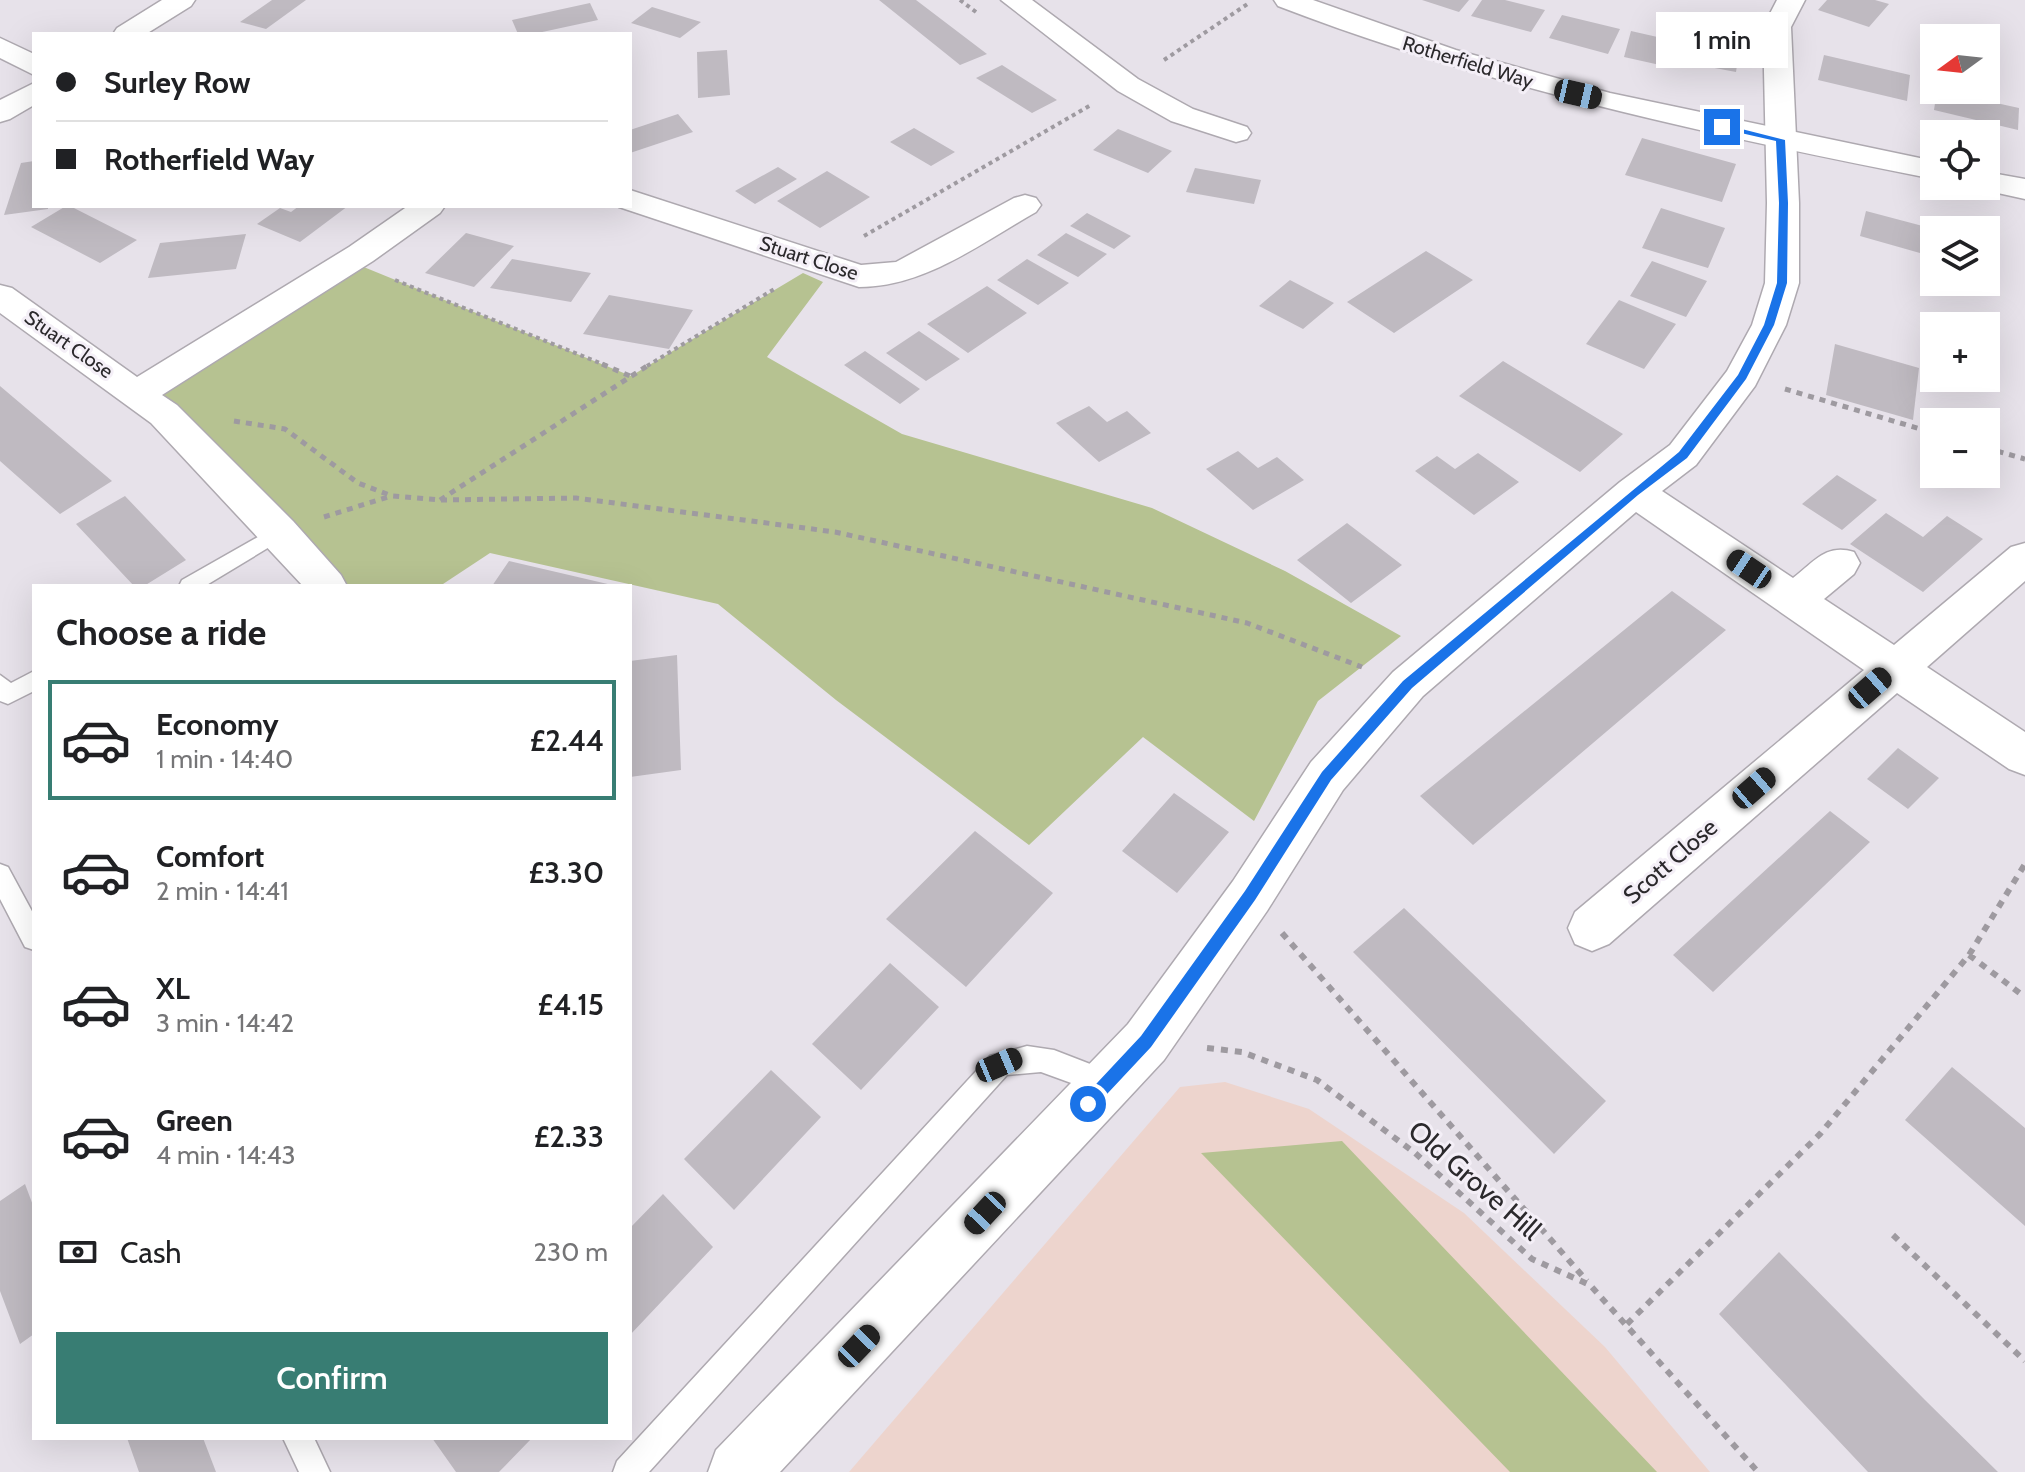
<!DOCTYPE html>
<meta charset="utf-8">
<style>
:root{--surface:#fff;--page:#f2f2f2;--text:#202124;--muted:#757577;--line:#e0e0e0;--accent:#387d73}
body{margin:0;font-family:Cabin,sans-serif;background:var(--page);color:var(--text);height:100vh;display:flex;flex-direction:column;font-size:30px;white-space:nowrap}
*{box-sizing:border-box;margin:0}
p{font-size:26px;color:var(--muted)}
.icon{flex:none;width:44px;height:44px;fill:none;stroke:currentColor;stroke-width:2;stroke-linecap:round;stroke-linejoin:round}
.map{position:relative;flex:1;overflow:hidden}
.panel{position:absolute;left:32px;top:584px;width:600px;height:856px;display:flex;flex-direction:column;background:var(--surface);border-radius:0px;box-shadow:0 8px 32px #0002}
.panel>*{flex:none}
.top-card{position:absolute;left:32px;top:32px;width:600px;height:176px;border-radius:0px;box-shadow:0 8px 32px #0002;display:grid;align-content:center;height:176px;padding:0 24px;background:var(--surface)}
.needle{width:52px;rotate:255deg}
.fabs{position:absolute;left:1920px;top:24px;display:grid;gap:16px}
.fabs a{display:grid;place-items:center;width:80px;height:80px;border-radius:0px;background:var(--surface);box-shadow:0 8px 32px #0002;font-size:40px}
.end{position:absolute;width:36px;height:36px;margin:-18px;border:10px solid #1a73e8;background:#fff;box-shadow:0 0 0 4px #fff}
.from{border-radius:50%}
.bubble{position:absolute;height:56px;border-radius:0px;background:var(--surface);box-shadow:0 8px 32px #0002;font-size:26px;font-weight:600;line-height:56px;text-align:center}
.car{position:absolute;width:24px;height:48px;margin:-24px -12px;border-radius:10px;box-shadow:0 0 6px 2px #0007;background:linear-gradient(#222 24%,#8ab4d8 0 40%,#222 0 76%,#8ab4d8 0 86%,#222 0)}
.top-card b{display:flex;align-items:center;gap:28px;height:76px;font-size:30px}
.top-card b+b{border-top:2px solid var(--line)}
.top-card i{width:20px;height:20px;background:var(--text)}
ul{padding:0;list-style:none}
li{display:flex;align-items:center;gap:24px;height:120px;margin:0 16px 12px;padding:0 8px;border:4px solid transparent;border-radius:0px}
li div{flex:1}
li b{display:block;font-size:30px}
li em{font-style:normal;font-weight:600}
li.active{border-color:var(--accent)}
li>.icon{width:72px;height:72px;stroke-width:1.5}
h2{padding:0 24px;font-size:36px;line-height:96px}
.pay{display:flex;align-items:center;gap:20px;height:88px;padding:0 24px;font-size:30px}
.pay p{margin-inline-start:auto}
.action{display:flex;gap:16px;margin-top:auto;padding:16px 24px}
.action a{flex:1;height:92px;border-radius:0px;background:var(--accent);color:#fff;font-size:32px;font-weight:600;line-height:92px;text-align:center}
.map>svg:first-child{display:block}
</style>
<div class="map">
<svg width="2025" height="1472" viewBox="0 0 2025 1472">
<rect width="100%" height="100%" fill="#e7e2ea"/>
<path fill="#edd4cd" d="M1225,1082l84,27 155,104 141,134 105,125h-861l331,-385z"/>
<path fill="#b6c291" d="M349,261l282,115 172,-103 20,9 -56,75 135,77 250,74 133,63 116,65 -83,65 -64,120 -111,-84 -114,108 -193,-145 -118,-96 -228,-51 -50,33h-117l-185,-193z
M1342,1141l315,331h-147l-309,-319z"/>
<path fill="#bfbac1" d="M272,0h34l-40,29 -26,-7z
M879,0h37l71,54 -27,11z
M1422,0h47l-10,12z
M1482,0h23l40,10 -14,22 -60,-16z
M1827,0h48l14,4 -20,23 -51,-17z
M590,3l8,17 -65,14h-15l-6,-14z
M652,7l49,15 -21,16 -49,-15z
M1562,15l58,14 -12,25 -59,-16z
M1694,30l47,9 -5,33 -48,-9z
M1631,31l44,10 -6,26 -45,-10z
M727,50l3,45 -32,3 -1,-46z
M1824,55l86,20 -3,26 -89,-21z
M1002,65l55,35 -25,13 -56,-35z
M1937,90l82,18 -1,22 -84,-20z
M678,114l15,18 -63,21v-23z
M914,128l41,24 -24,14 -41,-24z
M1118,129l54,22 -24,22 -55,-23z
M1642,138l94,26 -14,38 -97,-27z
M34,161v45h14v3l-44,6 17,-52z
M778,167l19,12 -42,25 -20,-13z
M1195,168l66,12 -7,24 -68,-12z
M827,171l43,26 -50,31 -43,-27z
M66,206h4l67,34 -37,23 -69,-36z
M299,206h49l-48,36 -43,-18 23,-16 11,4z
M1661,208l64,20 -17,40 -66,-20z
M1866,211l68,18v28l-74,-21z
M1087,213l44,23 -17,13 -44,-23z
M466,233l48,13 -40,41 -49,-14z
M1066,233l41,21 -29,23 -41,-22z
M246,234l-10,35 -88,9 12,-35z
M1426,251l47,29 -79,53 -47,-31z
M512,259l79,14 -20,29 -81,-14z
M1027,259l42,24 -31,22 -41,-25z
M1652,261l55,20 -21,36 -56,-21z
M1290,280l44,23 -31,26 -44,-23z
M987,286l40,27 -59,40 -41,-29z
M609,295l84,15 -24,39 -86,-15z
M1619,300l57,24 -32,45 -58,-25z
M919,331l41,28 -34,22 -40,-28z
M1835,344l84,24 -6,52 -87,-25z
M865,351l55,38 -20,15 -56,-39z
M1503,361l120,73 -43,38 -121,-76z
M0,386l112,95 -52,33 -60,-53z
M1089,406l18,16 20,-11 24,22 -52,29 -43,-39z
M1238,451l20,17 19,-11 27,23 -51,30 -47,-41z
M1478,453l41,29 -45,33 -59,-44 22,-15 18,13z
M1837,475l40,25 -35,30 -40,-26z
M125,496l61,64 -42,26h-10l-58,-62z
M1886,513l37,24 24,-21 36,23 -60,53 -73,-48z
M1347,523l55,42 -51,38 -54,-43z
M509,561l103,24 -1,1h-119z
M1672,591l54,39 -253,215 -53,-49z
M677,655l4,115 -51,7v-116z
M1898,748l41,30 -31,31 -41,-30z
M1174,793l55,39 -52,61 -55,-42z
M1830,811l40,31 -157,150 -40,-37z
M975,831l78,62 -87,94 -80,-68z
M1404,908l202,193 -52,53 -201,-202z
M890,963l49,44 -78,83 -49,-46z
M1952,1067l73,61v98l-120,-106z
M771,1070l50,47 -87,93 -50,-51z
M25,1184l9,24v126l-14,10 -20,-53v-90z
M663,1194l50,53 -83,88v-107z
M1779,1252l146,148 73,72h-130l-149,-158z
M127,1438h76l13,34h-77z
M432,1438h100l-33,34h-43z"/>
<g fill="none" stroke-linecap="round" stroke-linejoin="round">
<g stroke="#aea9b0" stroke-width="3">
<path id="lane" d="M279,525l7,2 3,5 -3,5 -81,49h-26l3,-6z
M34,671v20l-26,13 -8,-3v-26l11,8z
M0,864l8,3 26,48v35l-9,-3 -25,-48z
M1027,1046l27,4 62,24 4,9 -4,9 -9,4 -66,-24 -34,3 -358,397h-36l4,-11 373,-405z
M283,1438h31l16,34h-31z"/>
</g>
<g stroke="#aea9b0" stroke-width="3">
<path id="street" d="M1001,0h31l106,79 55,30 54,18 4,6 -4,6 -11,3 -65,-21 -53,-30z
M1777,0h28l-14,27 8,176v80l-13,42 -31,61 -59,79 -34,26 131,87c21,-16 33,-35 61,-26l6,11 -6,11 -30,25 70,46 117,-98 14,-4v38l-98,86 98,65v43l-16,-6 -112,-76 -288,251 -17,7 -17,-7 -7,-16 7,-16 289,-242 -228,-158 -213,184 -80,94 -76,121 -103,149 -384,412h-72l8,-22 412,-426 105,-143 78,-119 82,-90 227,-190 50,-37 57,-74 25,-46 13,-42 2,-80 -4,-176z
M0,38l34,16v21l-34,-17z
M630,190l231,75 35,-3 118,-64 11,-3 11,3 5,7 -5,7c-55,31 -111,75 -177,75l-240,-80 11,-1z
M408,206h37l-5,7 -67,48 -211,134 15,10 116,116 48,54 6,11h-44l-152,-163 -151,-110v-28l12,3 125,89 212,-130z"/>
</g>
<g stroke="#aea9b0" stroke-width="3">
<path id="secondary" d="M162,0h33l-4,6 -45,28h-33l4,-6z
M1274,0h39l143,50 154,43 324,68v18c-223,-44 -443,-91 -656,-173z
M34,83v22l-24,14 -10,3v-22z
M1986,172l39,7v20l-50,-11 11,-2z"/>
</g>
<path stroke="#9e9aa0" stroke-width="4" stroke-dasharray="4 4" stroke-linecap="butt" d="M960,0l16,12
M1164,60l85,-57
M864,236l227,-131
M395,280l212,86
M647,366l129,-78"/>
<path stroke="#9e9aa0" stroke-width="5" stroke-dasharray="6 6" stroke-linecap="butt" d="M602,364l28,12
M1785,389l149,44
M234,421l51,8 73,54 34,13 48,4 136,-2 259,34 412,91 115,44
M1986,448l39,11
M440,500l210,-136
M324,517l67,-21"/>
<path stroke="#9e9aa0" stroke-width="6" stroke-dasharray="7 7" stroke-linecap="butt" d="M1282,933l305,348
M1969,955l56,42
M1207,1048l35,4 75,28 98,73 117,106 58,26 168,187
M1893,1235l132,126
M1627,1324l193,-190 149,-179 56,-91"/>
<use href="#lane" fill="#fff" fill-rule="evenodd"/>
<use href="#street" fill="#fff" fill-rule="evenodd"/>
<use href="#secondary" fill="#fff" fill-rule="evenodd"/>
</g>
<path fill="#1a73e8" d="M1722,124l63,16 3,63 -1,80 -13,42 -28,54 -59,79 -49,37 -226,193 -81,92 -76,120 -104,147 -58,62h-10v-11l58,-62 104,-145 77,-119 81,-91 276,-229 59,-77 26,-50 13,-42 2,-80 -3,-62 -57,-13z"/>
<g text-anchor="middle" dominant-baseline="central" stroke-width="6" stroke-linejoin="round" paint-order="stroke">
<g font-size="20" fill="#2b292c" stroke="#f4eff7">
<text transform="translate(1468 62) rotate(17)">Rotherfield Way</text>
<text transform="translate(809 258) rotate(18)">Stuart Close</text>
<text transform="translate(69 344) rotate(35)">Stuart Close</text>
</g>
<g font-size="24" fill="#2b292c" stroke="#f4eff7">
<text transform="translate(1670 861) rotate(-41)">Scott Close</text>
</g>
<g font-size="28" fill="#2b292c" stroke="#f4eff7">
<text transform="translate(1475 1180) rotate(41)">Old Grove Hill</text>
</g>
</g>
</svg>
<div class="fabs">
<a><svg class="needle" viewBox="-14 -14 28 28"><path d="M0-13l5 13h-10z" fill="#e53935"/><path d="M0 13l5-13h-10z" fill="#757577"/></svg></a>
<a><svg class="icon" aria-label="locate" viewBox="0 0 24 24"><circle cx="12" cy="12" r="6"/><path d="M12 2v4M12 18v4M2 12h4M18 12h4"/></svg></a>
<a><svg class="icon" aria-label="layers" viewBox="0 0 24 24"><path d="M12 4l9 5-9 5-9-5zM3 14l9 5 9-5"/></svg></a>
<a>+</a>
<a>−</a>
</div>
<i class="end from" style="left:1088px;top:1104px"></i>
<i class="end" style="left:1722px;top:127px"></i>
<div class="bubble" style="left:1656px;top:12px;width:132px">1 min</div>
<i class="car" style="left:1578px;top:94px;rotate:103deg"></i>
<i class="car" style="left:1749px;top:569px;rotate:304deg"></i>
<i class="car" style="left:1870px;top:688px;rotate:49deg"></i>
<i class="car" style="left:1754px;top:788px;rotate:49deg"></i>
<i class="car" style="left:999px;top:1065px;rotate:67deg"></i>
<i class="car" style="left:985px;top:1213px;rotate:223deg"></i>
<i class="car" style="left:859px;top:1346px;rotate:44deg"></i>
<div class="top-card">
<b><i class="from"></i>Surley Row</b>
<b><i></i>Rotherfield Way</b>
</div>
<section class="panel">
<h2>Choose a ride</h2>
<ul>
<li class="active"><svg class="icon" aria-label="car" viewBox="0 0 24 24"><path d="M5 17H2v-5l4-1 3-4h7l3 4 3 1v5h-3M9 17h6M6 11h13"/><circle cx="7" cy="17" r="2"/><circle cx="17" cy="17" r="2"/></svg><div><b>Economy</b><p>1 min · 14:40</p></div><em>£2.44</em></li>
<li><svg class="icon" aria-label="car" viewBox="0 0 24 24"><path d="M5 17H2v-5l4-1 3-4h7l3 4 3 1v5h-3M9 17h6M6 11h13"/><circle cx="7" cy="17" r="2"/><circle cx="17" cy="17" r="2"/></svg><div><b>Comfort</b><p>2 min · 14:41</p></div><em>£3.30</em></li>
<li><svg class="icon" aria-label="car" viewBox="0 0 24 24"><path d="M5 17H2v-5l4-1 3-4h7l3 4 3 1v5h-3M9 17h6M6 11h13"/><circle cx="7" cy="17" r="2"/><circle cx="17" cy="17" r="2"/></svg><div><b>XL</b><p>3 min · 14:42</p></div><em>£4.15</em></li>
<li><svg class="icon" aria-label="car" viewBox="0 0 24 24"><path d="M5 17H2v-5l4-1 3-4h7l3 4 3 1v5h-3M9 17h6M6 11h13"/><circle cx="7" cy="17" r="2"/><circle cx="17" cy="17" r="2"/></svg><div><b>Green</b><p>4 min · 14:43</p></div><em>£2.33</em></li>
</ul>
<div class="pay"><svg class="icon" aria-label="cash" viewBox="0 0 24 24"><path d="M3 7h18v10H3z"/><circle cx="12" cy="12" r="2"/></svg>Cash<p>230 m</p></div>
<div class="action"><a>Confirm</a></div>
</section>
</div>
